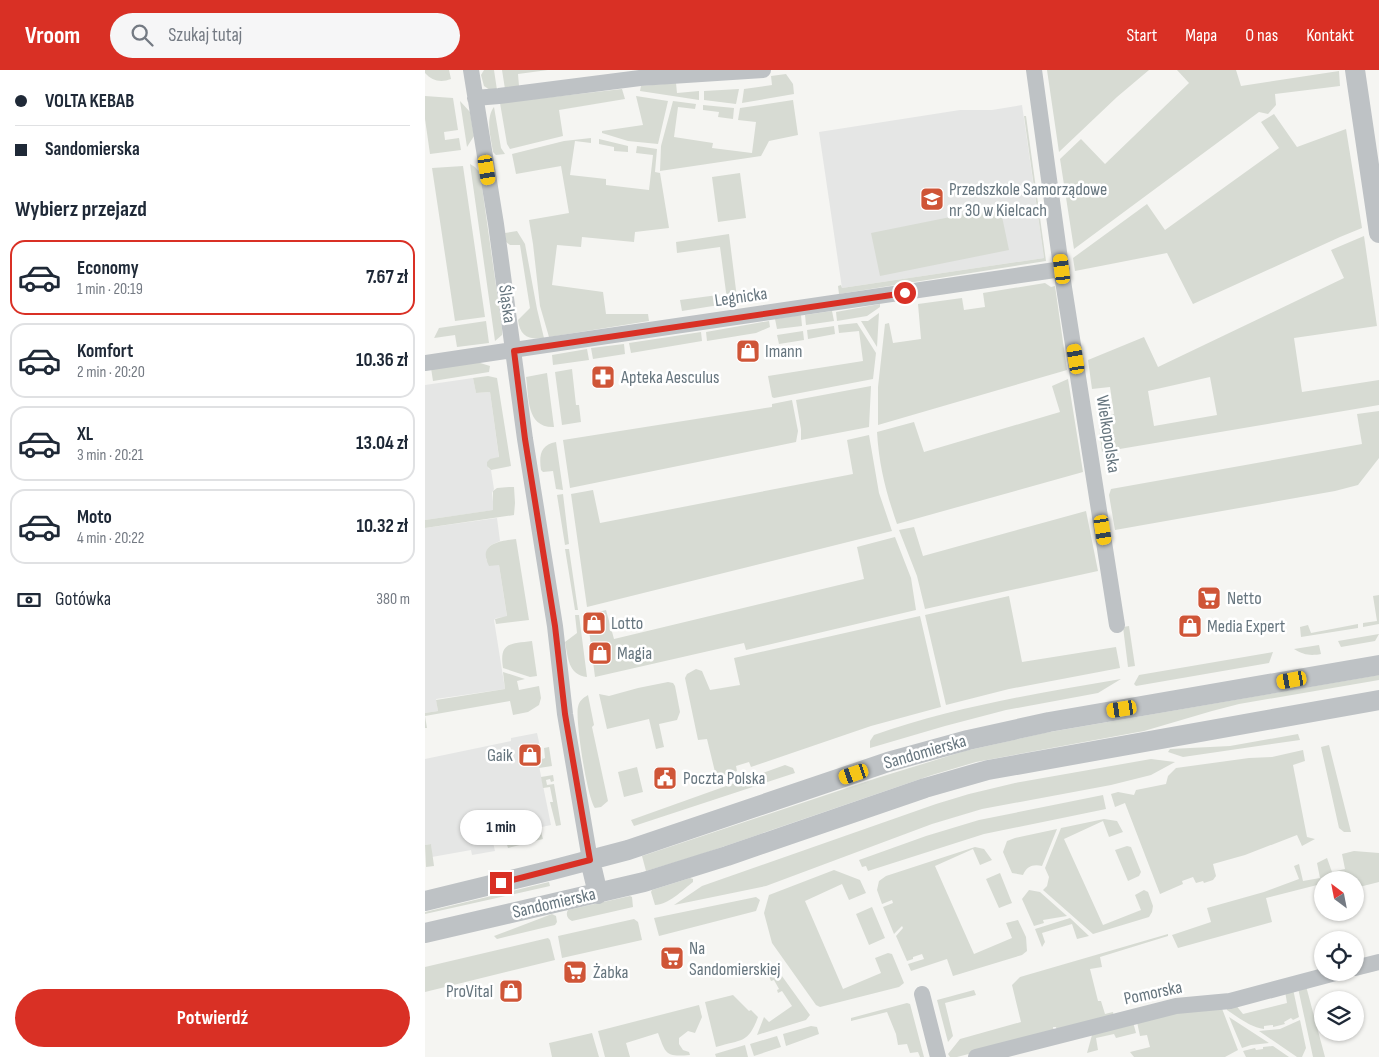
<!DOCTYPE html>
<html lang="pl">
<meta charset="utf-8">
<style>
:root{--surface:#fff;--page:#f6f6f7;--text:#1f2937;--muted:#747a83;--line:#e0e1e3;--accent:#d93025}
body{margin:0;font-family:"Sofia Sans Condensed",sans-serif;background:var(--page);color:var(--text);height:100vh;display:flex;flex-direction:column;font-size:19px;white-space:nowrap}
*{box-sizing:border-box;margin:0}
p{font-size:16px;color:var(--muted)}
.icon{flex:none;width:28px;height:28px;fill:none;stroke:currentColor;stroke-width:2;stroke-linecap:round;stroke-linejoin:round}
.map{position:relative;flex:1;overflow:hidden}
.details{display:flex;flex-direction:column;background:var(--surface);width:425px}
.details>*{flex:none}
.top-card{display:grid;align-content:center;height:110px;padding:0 15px;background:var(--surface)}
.needle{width:32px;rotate:328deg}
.tools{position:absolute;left:889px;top:801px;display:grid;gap:10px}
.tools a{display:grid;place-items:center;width:50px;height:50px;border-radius:50%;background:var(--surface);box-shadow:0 1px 4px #0004;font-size:25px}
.end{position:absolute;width:22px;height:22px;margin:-11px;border:6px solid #d93025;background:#fff;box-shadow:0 0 0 2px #fff}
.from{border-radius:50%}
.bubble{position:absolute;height:35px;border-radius:18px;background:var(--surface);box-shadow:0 1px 4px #0004;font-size:16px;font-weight:700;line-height:35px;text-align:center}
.car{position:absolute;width:15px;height:30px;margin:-15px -8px;border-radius:6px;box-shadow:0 0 4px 1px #0007;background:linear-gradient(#f5c518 24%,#345 0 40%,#f5c518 0 76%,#345 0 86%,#f5c518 0)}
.top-card b{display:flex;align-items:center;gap:18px;height:48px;font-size:19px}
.top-card b+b{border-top:1px solid var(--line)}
.top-card i{width:12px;height:12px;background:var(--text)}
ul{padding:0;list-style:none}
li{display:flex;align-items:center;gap:15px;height:75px;margin:0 10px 8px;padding:0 5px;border:2px solid var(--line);border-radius:15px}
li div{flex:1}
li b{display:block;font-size:19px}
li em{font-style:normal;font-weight:700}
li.selected{border-color:var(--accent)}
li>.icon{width:45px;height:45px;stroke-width:1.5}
h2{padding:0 15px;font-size:22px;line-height:60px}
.pay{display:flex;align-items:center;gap:12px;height:55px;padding:0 15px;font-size:19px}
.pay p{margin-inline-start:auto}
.cta{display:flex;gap:10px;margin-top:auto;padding:10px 15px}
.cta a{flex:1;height:58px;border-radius:30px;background:var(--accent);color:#fff;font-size:20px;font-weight:700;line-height:58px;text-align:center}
header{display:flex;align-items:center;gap:30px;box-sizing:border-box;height:70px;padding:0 25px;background:var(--accent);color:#fff}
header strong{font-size:24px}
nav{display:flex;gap:28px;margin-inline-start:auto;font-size:18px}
.search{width:350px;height:45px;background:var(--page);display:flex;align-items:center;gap:12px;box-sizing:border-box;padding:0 18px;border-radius:28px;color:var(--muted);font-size:19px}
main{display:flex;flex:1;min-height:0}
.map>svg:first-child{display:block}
</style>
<header>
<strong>Vroom</strong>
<div class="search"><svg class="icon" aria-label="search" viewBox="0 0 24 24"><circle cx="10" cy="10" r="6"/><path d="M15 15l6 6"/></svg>Szukaj tutaj</div>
<nav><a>Start</a><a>Mapa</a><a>O nas</a><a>Kontakt</a></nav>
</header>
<main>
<section class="details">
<div class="top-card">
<b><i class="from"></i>VOLTA KEBAB</b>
<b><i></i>Sandomierska</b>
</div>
<h2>Wybierz przejazd</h2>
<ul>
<li class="selected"><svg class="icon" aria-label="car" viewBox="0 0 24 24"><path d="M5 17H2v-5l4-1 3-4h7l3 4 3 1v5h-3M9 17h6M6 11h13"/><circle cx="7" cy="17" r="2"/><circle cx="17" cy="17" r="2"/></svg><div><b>Economy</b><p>1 min · 20:19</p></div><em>7.67 zł</em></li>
<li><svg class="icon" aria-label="car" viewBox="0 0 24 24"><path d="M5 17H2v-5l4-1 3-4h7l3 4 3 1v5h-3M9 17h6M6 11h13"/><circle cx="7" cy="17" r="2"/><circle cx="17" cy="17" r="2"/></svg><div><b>Komfort</b><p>2 min · 20:20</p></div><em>10.36 zł</em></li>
<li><svg class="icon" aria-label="car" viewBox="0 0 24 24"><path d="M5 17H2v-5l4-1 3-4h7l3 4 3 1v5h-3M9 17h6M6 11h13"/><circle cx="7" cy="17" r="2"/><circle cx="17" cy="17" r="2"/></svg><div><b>XL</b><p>3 min · 20:21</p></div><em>13.04 zł</em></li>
<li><svg class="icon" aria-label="car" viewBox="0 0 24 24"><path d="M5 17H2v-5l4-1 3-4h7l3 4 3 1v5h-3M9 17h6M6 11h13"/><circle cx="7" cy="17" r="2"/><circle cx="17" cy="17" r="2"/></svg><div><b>Moto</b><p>4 min · 20:22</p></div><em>10.32 zł</em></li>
</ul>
<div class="pay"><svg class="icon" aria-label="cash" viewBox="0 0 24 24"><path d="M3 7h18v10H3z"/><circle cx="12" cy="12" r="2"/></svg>Gotówka<p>380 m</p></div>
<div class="cta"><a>Potwierdź</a></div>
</section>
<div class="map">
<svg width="954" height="987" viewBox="0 0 954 987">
<rect width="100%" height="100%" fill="#f5f5f2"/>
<path fill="#e5e6e5" d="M597,35l22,153 -202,30 -23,-156 141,-22h32z
M48,308l3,15 14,-1 9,66 -11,10 3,2 3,19 -2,4 2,17 -69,10v-135z
M72,448l3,23 -9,4 -3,3 -2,8v4l13,5 8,52 -11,1 -2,2 11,69 -69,10 2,12 -13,2v-185z
M112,663l6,27 -5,1 13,64 -59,13 3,13 -23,4 -1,-5 -39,7 -1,-13 -6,1v-86l86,-18v-3z"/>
<path fill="#d7dbd3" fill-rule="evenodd" d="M0,0h24l2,9c-10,4 -19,2 -26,-6z
M59,0h10l3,20h-7l-6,-4 -3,-11z
M77,0h46l-30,4 1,12 -14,3z
M622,0h102l-32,27 -58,55z
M752,0h59l5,16 98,-15 1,15 -65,8 1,11 -8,9 -9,-2 -185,137 -14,-90 21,-20 24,25 84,-81z
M361,4l7,10 1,10 -52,9 2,-14 28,-4 -1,-9z
M251,13l1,10 22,-2v9l-59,-9 1,-5z
M197,19l3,10 -66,11 4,26 -53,13 -3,-5 -7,-41z
M314,19l-3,15 -32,-4v-9z
M0,26l28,2 5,32 -14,2 1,8 14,-2 2,12 -31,4 -5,-35z
M211,26l32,5 -10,43 -30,-3 -26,-8v-2l41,-6z
M368,30l5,35 -29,6 -8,15 -101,15 1,-25 12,-45 23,3 -1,5 -17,-2 -4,30 39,6 -1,5 40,5 4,-31 -18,-2 2,-12z
M35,31l10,11 4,24 -7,11z
M278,35l31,3 -1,11 -15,-2 1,-5 -16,-2z
M69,37l7,41 4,6 -9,1 -3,-3c-2,-14 -8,-33 1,-45z
M849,44l23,33 49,-18 16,99 -22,9 -147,67 -26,-51 -92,18 -2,-13 74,-54 18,26 114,-82 -18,-26z
M599,46h2l20,145 -207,33 -1,-8 3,-1 1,3 202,-30z
M166,68v5l-16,-2 -5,34 36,4v6l43,5 4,-35 -17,-2 1,-7 20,3 -2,23 5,1 9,55 -34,4 -1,10 -52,-5 -1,10 -24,-2 -5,40 51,7 3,22h42l1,7 -100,16 -9,-31 -7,-62 -4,-24 40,-7 -8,-47 -45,8 -4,-20 52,-13z
M174,69l29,7v6l-14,-1v-4l-15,-3z
M45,94l5,3 5,6 22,155v7l-7,6z
M38,96l22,151 -30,4 -23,-153z
M315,103l6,45 -28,4 -6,-45z
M575,137l9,43 -129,26 -9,-43z
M92,161l8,13 12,65 7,29c-16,2 -24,-2 -26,-18l12,-12 -10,-63h-10l-4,-3 -1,-9z
M304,164l9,72 -10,1 -8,-60 -43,6 -1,-11z
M939,166l13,90 -83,12 8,54 77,-12v25l-277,47 -3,-25 5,-2v-4l4,-1v-4l6,-2 -4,-27 -18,2 -4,-29 56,-23 14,30 186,-89 -13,-28zM785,307l7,38 -63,11 -6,-35z
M620,213l6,4 4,-1 12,84 -189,55v-38l7,-63 4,-1 4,20 28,-4 -3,-35 44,-6 2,12 21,-3 -2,-14z
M293,225l1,10 -37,6 -2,-11z
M455,234v3l-13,9 -30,5 -1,-9z
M407,241l2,10 -28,4 -1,-10z
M454,243l-2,34 -16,-26h7z
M376,245l1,11 -25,3 -2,-10z
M61,251l3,22 -32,4 -2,-12 -21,3 5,-10z
M344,251l1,6 -14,6 -49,8 -1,-9z
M432,253l19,30 -3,26 -99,19 -2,-1 -4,-21 95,-15 -4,-30 -20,2 -1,-8z
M409,256l1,8 -27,5 -1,-9z
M378,261l1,9 -25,4 -2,-9z
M276,262l1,9 -71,12 -2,-10z
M199,274l1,10 -32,5 -2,-11z
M162,279l2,11 -36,5 -1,-10z
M52,292l13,4 -1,6 -56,9 -2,-13z
M147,299l4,36h3l2,17 -19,3 -7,-53z
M122,303l7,54c-28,1 -25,-30 -28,-50z
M63,306l9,2 14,88 -20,4 -4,-4v-4l3,-3 9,-2 -9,-65 -14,1 -3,-15z
M643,309l15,93 -186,52c-11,-32 -18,-58 -20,-92l37,-10 10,30 136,-40 -8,-26z
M446,316l-2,41 -68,13v-11l-5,-29z
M367,330l6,31 -2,11 -226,46 -7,-48 209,-33v-3z
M954,341v47l-21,27 -23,6 -220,39 -6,-35 2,-6 251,-45 -5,-30z
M444,365l10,58 13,38 -305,76 -16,-113 22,-4 7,33 253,-49 -6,-34z
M131,372l7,48 -7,-1 -3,-18 -10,1 -2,-2c-2,-14 -1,-25 15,-28z
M84,417h5l1,16 -1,12 -89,13v-8l68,-10v-19l4,-3z
M138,424l6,50 -4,1 -8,-50z
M661,441l12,60 -173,38 -8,-33 -18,-46 15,-3 9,29z
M470,467l16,41 5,32 -170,40 -2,-7 -149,34 -8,-62 19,-5 8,29 250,-60 -7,-32z
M91,469l13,81 -33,4 -1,-5 12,-3 -8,-51 -10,1c-12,-23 12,-25 27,-27z
M140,479h4l9,61h-3z
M954,525v29l-16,3v-4l14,-2 -4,-25z
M584,526l13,66 94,-15 4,21 -111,21 -63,16 -21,-90z
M150,545h4l8,62c-19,-2 -19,-20 -22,-35l12,-9z
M495,546l21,91 -70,19 -120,41 -2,-5 -13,4 1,5 -42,15v-4l21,-6 -9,-37 -9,1 -13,-62 2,-4 9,-5 6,2 8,19 30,-5 -6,-27z
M933,554v4l-57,9 -1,-10 8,-2 3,8z
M704,556l6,40 -7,1 -5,-40z
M954,564l-4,7 -34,6 -3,-6z
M107,571l5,35 -7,1 -27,-9c-4,-26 7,-24 29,-27z
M894,575l2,9c-11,2 -17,1 -27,-5z
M848,582l-4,11 -133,23 -2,-2 5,-9z
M78,602l22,7 -8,2 2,9 20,-4 2,12 -2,7 -11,7 -15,3 -3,-14 -85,15 2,12h-2v-15l13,-2 -2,-11 69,-11z
M954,605v5l-140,24 -27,7 -68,20 -168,31 -44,13 -233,80 -53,16 -4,-15 235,-78 88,-27 79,-18z
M696,609l-23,14 -92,17 -61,16 -75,22v-7l4,-6c80,-28 164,-42 247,-56z
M243,612l5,1 2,3 5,26 -3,8 -18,4 5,23 -8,2 -7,-30 -42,10 -8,-35 10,2 29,-8z
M163,625l6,30 -2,2 16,74 -7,6 -6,1c-8,-10 -20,-89 -17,-101 1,-6 5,-9 10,-12z
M873,664l2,6 -117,17 -15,-5 2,-3 60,-3z
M904,675l22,87h-7l-5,-4 -18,-81z
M124,677l3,19 -13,2 -1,-7 7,-3 -1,-10z
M878,680l2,11 -12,4 14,72 8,2 -13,7 -5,-11 -52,20 -32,9 3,12 -3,4 -9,3 -1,-2 -7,2 -3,-6 -11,4 1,3 -23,10 -35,-91 -10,4 -4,-13 7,-2 16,3 2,-5 30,-6 2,-8 8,-8 73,-10 23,-1z
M726,689l24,3 -24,13 -40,10 -129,24 -50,15 -166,62 -92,19 28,-19 234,-82 33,-10 46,-11z
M360,695l8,3 2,5 -161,53 -3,-6z
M212,697l6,25 -19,5 -6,-25z
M128,705l1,6 -3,1 -1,-3 -4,1 1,5 7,-1 7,41 -5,1 -6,-24h3l-3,-15 -7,1 -2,-11z
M678,725l3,14 -122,25 -116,37 -2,-5 -4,1 -3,-7 67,-24 53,-16z
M679,749l13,2 6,11 -14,5 -6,-16 -39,18 39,86 38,-15 -6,-15 9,-5 4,2 5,14 -1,6 -3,5 -56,17 -50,-44 4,-4 2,-9 -4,-9 16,-40z
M115,758l3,11 -35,9 -4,-13z
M632,759l-15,37c-9,-2 -15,0 -19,9l-11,-2 -9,-21 4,-11 8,-3z
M6,774l3,22 -8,1 -1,-22z
M702,776l4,1 10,25 -2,4 -11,5 -13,-31z
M550,777l9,2 8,11 -12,5 -7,-16 -38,17 39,88 38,-16 -6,-15 12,-3 8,17 1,14 -5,4 -69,21 -6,-17 -36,12 -3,-7 16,-5 -2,-5 -9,3v2l-6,2 -11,-25 7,-8 -1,-2 -8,8 -11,-27 10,-4 -1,-3 -10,4 -5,-14 2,-9 7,-5z
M929,781l25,2v29l-24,6v-8h-32l-1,10 -1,-6 -55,14 6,24 -94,26 -6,-13 39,-13 -4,-14 57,-16 35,-13 -5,-13 5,-2 4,17 17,-3 -3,-15 10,-5 5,14 13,-3 -3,-15z
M409,800l26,10 6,13 -17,7 -7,-16 -37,17 38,88 38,-16 -6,-15 13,-5 4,1 12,29 -5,4 -79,20 -4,-2 -44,-62 -8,-30 5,-18z
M575,803l12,30 -13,5 -13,-29z
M265,808l3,1v3c-10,8 -25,23 -38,23l-4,-13 1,-2z
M124,812l1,4 -125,28v-2z
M604,820l11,2 27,24 -24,4 1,3 -10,3 -12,-27z
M205,826l2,1 1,10 -61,14c-4,-2 -7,-6 -4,-11z
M331,827l4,3 -4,11 -97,25 -5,-18z
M447,837l13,31 -16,7 -13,-31z
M127,844l4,2 1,6 -2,3 -58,14 -3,-3z
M645,848l19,18 -12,3 -5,-15 -30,9 3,9 -3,5 -7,-18z
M209,849l4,3 4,18 -80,18 -4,-22z
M743,864v2l-68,21 2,10 -12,2 8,32h3l4,13 8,-2 1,5 -57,14 -1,-4h-3l1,5 -97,25h-7l-2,-3 12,-15 61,-17 -9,-37 8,-8z
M123,868l2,2 5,20 -130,32v-25z
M349,895l36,50 -4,5 -49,15 7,-18 5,5 23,-16 -10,-15 -4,2 -1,-3 2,-1 -5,-9 -3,1 -6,-14z
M881,916l19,71h-12l-15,-69z
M868,919l6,28 -6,3 -2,-2 -7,4 1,2 -12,3v-2l-9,1v3c-14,-2 -25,-11 -37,-19l-1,-4 9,-2 8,10 44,-11 -2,-12z
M549,920l2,5 -31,8 8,33 -5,6 -11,-42z
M308,925l16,16 2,-1 7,7c-10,27 -16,22 -42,30l-11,-45z
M482,933l3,1 14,53h-4l-2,-5 -8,1 -3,-9 -9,1 -2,-11 -9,-22 -36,9v-3z
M274,935l3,12 -7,16 -7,-2 -9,7v6l4,6 6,2 1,3c-25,2 -24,-1 -32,-22l-32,10 4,14h-25l-7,-26z
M796,936l17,44 -13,7h-91l-4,-5 20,-5 -3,-12 -7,1 -3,-14 48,-13z
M804,947l40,26 -18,2 -9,3z
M875,950l6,28 -4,9h-5l-38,-26 21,-2z
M708,952l3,11 -20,5 -2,-4 -18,4 2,12 -11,3 5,-18z
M386,956l6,1 2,7 -33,12 -3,-12z
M167,963l7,24h-47l-3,-14z
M352,966l4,11 -27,9 -4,-12z
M320,975l3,12h-32l-1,-3z
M848,976l16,11h-43l-3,-6 12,-3 1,2 7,-1v-2z"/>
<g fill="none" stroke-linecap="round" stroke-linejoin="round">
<path stroke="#bec2c5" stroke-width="16" d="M46,0l25,154 29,215 30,187 10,88 25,146
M609,0l29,211 54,344
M50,28l24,-2 141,-18 123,-8
M0,293l637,-94
M930,898l24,-6
M497,924l16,63
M551,987l200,-51 54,-5 109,-29"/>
<path stroke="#bec2c5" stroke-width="20" d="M930,0l24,163
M165,790l8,34
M0,831l127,-31 76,-20 260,-88 80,-22 81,-18 330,-57
M0,863l219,-51 83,-26 198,-68 63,-18 391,-70"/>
</g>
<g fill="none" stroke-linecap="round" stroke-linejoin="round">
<path stroke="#d93025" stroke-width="6" d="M76,813l89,-23 -25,-146 -10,-88 -30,-187 -11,-88 391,-58"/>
</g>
<defs>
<g id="school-square" transform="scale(1.25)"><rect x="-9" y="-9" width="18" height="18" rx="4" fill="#cf5537" stroke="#fff"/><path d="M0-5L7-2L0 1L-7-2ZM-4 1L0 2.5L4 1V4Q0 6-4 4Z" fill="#fff"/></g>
<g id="shop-square" transform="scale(1.25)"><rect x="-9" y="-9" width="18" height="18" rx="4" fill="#cf5537" stroke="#fff"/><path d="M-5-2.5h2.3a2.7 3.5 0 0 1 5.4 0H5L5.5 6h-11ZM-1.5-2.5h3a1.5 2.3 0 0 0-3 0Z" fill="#fff"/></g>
<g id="pharmacy-square" transform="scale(1.25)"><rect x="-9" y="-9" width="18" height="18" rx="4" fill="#cf5537" stroke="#fff"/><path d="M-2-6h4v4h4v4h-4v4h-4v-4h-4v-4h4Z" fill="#fff"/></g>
<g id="supermarket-square" transform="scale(1.25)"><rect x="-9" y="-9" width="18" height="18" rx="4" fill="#cf5537" stroke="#fff"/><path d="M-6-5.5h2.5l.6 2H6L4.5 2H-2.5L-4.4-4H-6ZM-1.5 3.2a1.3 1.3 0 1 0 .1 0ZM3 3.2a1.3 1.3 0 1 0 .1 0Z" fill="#fff"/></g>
<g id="civic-square" transform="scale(1.25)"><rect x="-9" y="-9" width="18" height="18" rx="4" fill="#cf5537" stroke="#fff"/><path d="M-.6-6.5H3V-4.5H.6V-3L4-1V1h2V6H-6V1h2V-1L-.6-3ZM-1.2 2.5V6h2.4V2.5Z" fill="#fff"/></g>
</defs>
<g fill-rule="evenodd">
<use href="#school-square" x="507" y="129"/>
<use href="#shop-square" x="323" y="281"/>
<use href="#pharmacy-square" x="178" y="307"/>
<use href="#supermarket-square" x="784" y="528"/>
<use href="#shop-square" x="169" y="553"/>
<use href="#shop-square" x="765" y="556"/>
<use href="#shop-square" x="175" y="583"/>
<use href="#shop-square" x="105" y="685"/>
<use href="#civic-square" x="240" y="708"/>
<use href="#supermarket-square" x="247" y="888"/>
<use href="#supermarket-square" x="150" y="902"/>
<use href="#shop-square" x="86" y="921"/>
</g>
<g text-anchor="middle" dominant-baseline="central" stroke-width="5" stroke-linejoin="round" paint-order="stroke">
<g font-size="18" fill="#67767f" stroke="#fff" text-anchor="start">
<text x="524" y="119">Przedszkole Samorządowe<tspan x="524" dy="21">nr 30 w Kielcach</tspan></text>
<text x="340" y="281">Imann</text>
<text x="196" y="307">Apteka Aesculus</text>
<text x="802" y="528">Netto</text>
<text x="186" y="553">Lotto</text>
<text x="782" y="556">Media Expert</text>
<text x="192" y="583">Magia</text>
<text x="88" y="685" text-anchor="end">Gaik</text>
<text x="258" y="708">Poczta Polska</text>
<text x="264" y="878">Na<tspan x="264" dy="21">Sandomierskiej</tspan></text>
<text x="168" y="902">Żabka</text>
<text x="68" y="921" text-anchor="end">ProVital</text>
</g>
<g font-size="18" fill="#67767f" stroke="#fff">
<text transform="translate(316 227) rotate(-8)">Legnicka</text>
<text transform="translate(82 234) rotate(82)">Śląska</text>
<text transform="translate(683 364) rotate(81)">Wielkopolska</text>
<text transform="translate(500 682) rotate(-16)">Sandomierska</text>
<text transform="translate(129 833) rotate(-13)">Sandomierska</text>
<text transform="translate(728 923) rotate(-12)">Pomorska</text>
</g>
</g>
</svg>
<div class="tools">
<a><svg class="needle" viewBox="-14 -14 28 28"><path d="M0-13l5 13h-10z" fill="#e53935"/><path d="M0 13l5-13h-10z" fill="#747a83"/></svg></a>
<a><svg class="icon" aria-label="locate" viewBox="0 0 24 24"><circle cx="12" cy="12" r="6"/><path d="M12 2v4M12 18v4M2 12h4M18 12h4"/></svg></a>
<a><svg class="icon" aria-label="layers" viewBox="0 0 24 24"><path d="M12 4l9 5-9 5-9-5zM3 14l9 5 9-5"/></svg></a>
</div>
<i class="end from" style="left:480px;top:223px"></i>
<i class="end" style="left:76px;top:813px"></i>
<div class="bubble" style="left:35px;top:740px;width:82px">1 min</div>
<i class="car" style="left:62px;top:100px;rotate:171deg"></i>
<i class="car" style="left:637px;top:199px;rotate:353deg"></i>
<i class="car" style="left:651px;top:289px;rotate:351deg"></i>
<i class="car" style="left:678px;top:460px;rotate:171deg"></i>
<i class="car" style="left:867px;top:610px;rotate:260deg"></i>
<i class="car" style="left:697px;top:639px;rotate:261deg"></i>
<i class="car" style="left:429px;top:704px;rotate:251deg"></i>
</div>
</main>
